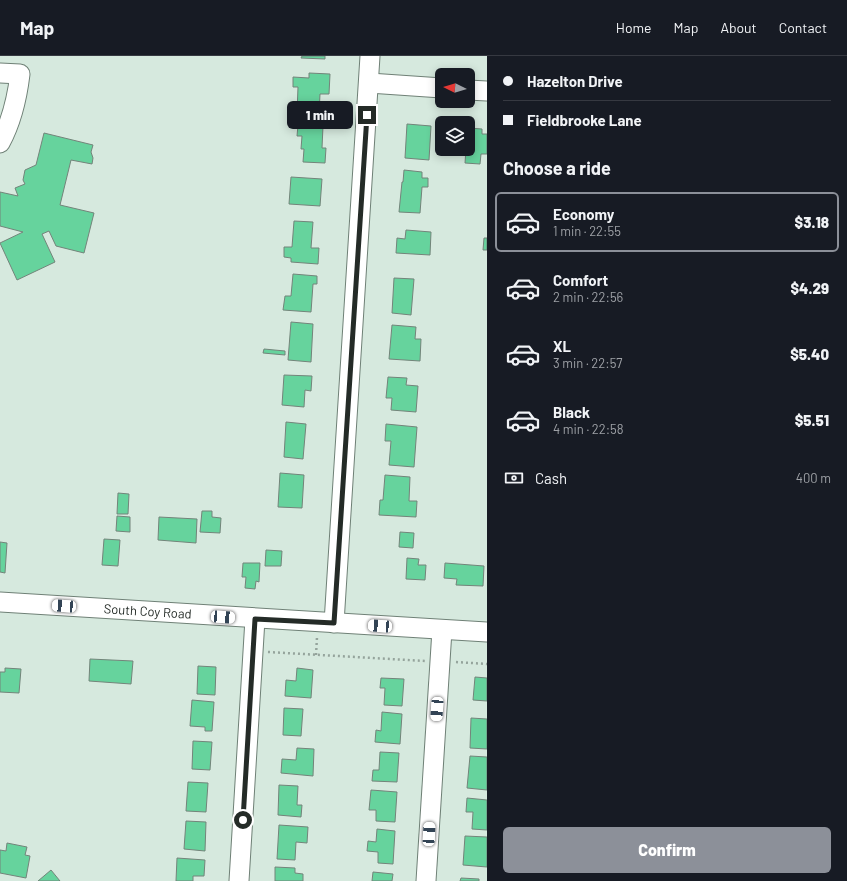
<!DOCTYPE html>
<meta charset="utf-8">
<style>
:root{--surface:#171b24;--page:#20242c;--text:#f1f3f6;--muted:#9ea1a6;--line:#363941;--accent:#8c9099}
body{margin:0;font-family:Barlow,sans-serif;background:var(--page);color:var(--text);height:100vh;display:flex;flex-direction:column;font-size:15px;white-space:nowrap}
*{box-sizing:border-box;margin:0}
p{font-size:13px;color:var(--muted)}
.icon{flex:none;width:22px;height:22px;fill:none;stroke:currentColor;stroke-width:2;stroke-linecap:round;stroke-linejoin:round}
.map{position:relative;flex:1;overflow:hidden}
.sheet{display:flex;flex-direction:column;background:var(--surface);width:360px}
.sheet>*{flex:none}
.hud{display:grid;align-content:center;height:88px;padding:0 16px;background:var(--surface)}
.needle{width:26px;rotate:275deg}
.tools{position:absolute;left:435px;top:12px;display:grid;gap:8px}
.tools a{display:grid;place-items:center;width:40px;height:40px;border-radius:6px;background:var(--surface);box-shadow:0 2px 10px #0003;font-size:20px}
.end{position:absolute;width:18px;height:18px;margin:-9px;border:5px solid #242b27;background:#fff;box-shadow:0 0 0 2px #fff}
.from{border-radius:50%}
.bubble{position:absolute;height:28px;border-radius:6px;background:var(--surface);box-shadow:0 2px 10px #0003;font-size:13px;font-weight:800;line-height:28px;text-align:center}
.car{position:absolute;width:12px;height:24px;margin:-12px -6px;border-radius:5px;box-shadow:0 0 3px 1px #0007;background:linear-gradient(#fff 24%,#345 0 40%,#fff 0 76%,#345 0 86%,#fff 0)}
.hud b{display:flex;align-items:center;gap:14px;height:38px;font-size:15px}
.hud b+b{border-top:1px solid var(--line)}
.hud i{width:10px;height:10px;background:var(--text)}
ul{padding:0;list-style:none}
li{display:flex;align-items:center;gap:12px;height:60px;margin:0 8px 6px;padding:0 8px;border:2px solid transparent;border-radius:6px}
li div{flex:1}
li b{display:block;font-size:15px}
li em{font-style:normal;font-weight:800}
li.on{border-color:var(--accent)}
li>.icon{width:36px;height:36px;stroke-width:1.5}
h2{padding:0 16px;font-size:18px;line-height:48px}
.pay{display:flex;align-items:center;gap:10px;height:44px;padding:0 16px;font-size:15px}
.pay p{margin-inline-start:auto}
.action{display:flex;gap:8px;margin-top:auto;padding:8px 16px}
.action a{flex:1;height:46px;border-radius:6px;background:var(--accent);color:#fff;font-size:16px;font-weight:800;line-height:46px;text-align:center}
header{display:flex;align-items:center;gap:24px;box-sizing:border-box;height:56px;padding:0 20px;background:var(--surface);border-bottom:1px solid var(--line)}
header strong{font-size:19px}
nav{display:flex;gap:22px;margin-inline-start:auto;font-size:14px}
main{display:flex;flex:1;min-height:0}
.map>svg:first-child{display:block}
</style>
<header>
<strong>Map</strong>
<nav><a>Home</a><a>Map</a><a>About</a><a>Contact</a></nav>
</header>
<main>
<div class="map">
<svg width="487" height="825" viewBox="0 0 487 825">
<rect width="100%" height="100%" fill="#d6e9de"/>
<path fill="#66d39d" stroke="#73847a" d="M302,0h23v3l-24,-1z
M309,17l21,1 -1,20h-9l-1,20 -22,-1 1,-26h-5v-10l16,1z
M407,68l24,2 -2,34 -24,-2z
M298,69l25,1 -1,22h4l-1,15 -22,-1 1,-13h-3l1,-13h-5z
M468,72l14,1v5h5v20h-6l-1,10 -15,-1 1,-14h2z
M44,77l49,12 -2,7 2,6 -1,6 -21,-4 -11,45 34,8 -10,40 -28,-7 -7,-15 -7,3 13,28 -38,18 -17,-37 23,-11 -23,-6v-34l18,4 -3,-8 10,-4 -2,-4 2,-10 11,-5z
M404,114l18,2v6h6v9h-6l-2,26 -21,-1 3,-30h1z
M291,121l31,2 -2,27 -31,-2z
M294,165l19,1 -2,26h8l-1,16 -27,-2v-4l-7,-1v-10h8z
M406,174l25,2 -1,23 -34,-2 1,-15 8,1z
M484,182h3v12h-4z
M293,218l24,2v8h-4l-2,28 -28,-2 2,-14h6z
M394,222l20,1 -3,36 -19,-2z
M291,266l22,2 -2,38 -23,-2z
M392,269l24,2 -1,12h6l-1,22 -31,-2z
M264,293l21,2v4l-22,-2z
M284,319l28,1 -1,15 -6,-1 -1,17 -22,-2z
M388,321l19,1 -1,7 12,1 -2,26 -25,-2 1,-12h-6z
M286,366l20,2 -3,35 -19,-2z
M386,368l31,3 -3,40 -25,-2 2,-24h-6z
M280,417l24,2 -2,33 -24,-1z
M385,419l25,2 -1,24h8l-1,16 -37,-2 1,-15h3z
M118,437l11,1 -1,20h-11z
M202,455h10v6l9,1 -1,15 -20,-1z
M117,460l13,1v15l-14,-1z
M159,461l38,2 -1,24 -38,-3z
M400,476l14,1 -1,15 -14,-1z
M104,483l16,1 -2,26 -16,-1z
M0,486l7,1 -2,30 -5,-1z
M266,494l16,1 -1,15h-16z
M407,502l12,1 -1,6h8l-1,15 -19,-1z
M243,507h17l-1,19 -3,-1 -1,8 -10,-1 1,-11h-4z
M445,507l39,3 -1,20 -27,-1 1,-6 -13,-1z
M90,603l43,2 -2,23 -42,-3z
M198,610l18,1 -1,28 -18,-1z
M5,612l16,1 -2,24 -19,-1v-20h5z
M297,612l16,2 -2,28 -26,-2 1,-16 10,1z
M475,621l12,1v23l-14,-1z
M381,622l23,1 -2,27 -18,-1 1,-17h-5z
M192,644l22,2 -2,29h-7v-4l-15,-1z
M284,652l19,1 -2,27 -18,-1z
M382,656l20,2 -2,30 -25,-2 1,-12 5,1z
M471,662l16,1v30l-17,-1z
M193,685l19,1 -2,28 -18,-1z
M297,692l17,1 -1,27 -32,-3 1,-14 14,1z
M380,696l19,1 -2,29 -25,-1 1,-11h6z
M470,700l17,1v33l-20,-2z
M188,726l20,1 -2,29 -20,-1z
M279,729l19,1 -1,19h5l-1,12 -23,-2z
M371,734l26,2 -2,30 -19,-1v-11h-7z
M467,742l20,2v30l-15,-1 1,-17h-7z
M186,765l20,1 -1,29 -21,-2z
M279,769l29,2 -1,16 -11,-1 -1,18 -18,-1z
M377,773l18,2 -2,33 -15,-1v-11l-11,-1 1,-10 8,1z
M465,780l22,1v30l-24,-2z
M7,787l20,4 -2,8 5,1 -4,22 -26,-5v-23l6,1z
M177,802l28,2 -1,16h-11v5h-17z
M275,811l20,1v5l8,1v7h-28z
M51,814l9,11h-22z
M373,816l20,2 -1,7h-20z
M461,822l18,1v2h-19z"/>
<g fill="none" stroke-linecap="round" stroke-linejoin="round">
<g stroke="#6f8076" stroke-width="21">
<g id="minor">
<path d="M0,17l20,1c-3,25 -8,47 -20,69"/>
<path d="M369,27l73,5"/>
<path d="M468,34l19,1"/>
<path id="s1" d="M0,546l487,30"/>
<path d="M334,567l36,-567"/>
<path d="M239,825l16,-262"/>
<path d="M426,825l16,-251"/>
</g>
</g>
<path stroke="#95a49c" stroke-width="2.5" stroke-dasharray="2 3" stroke-linecap="butt" d="M448,16l19,2
M444,48l19,1
M268,596l157,9
M316,599l1,-18
M456,606l31,2"/>
<use href="#minor" stroke="#fff" stroke-width="19"/>
</g>
<g fill="none" stroke-linecap="round" stroke-linejoin="round">
<path stroke="#242b27" stroke-width="5" d="M243,764l12,-201 79,4 33,-508"/>
</g>
<g text-anchor="middle" dominant-baseline="central" stroke-width="3" stroke-linejoin="round" paint-order="stroke">
<g font-size="13" fill="#242b27" stroke="#fff">
<text stroke="none"><textPath href="#s1" startOffset="148">South Coy Road</textPath></text>
</g>
</g>
</svg>
<div class="tools">
<a><svg class="needle" viewBox="-14 -14 28 28"><path d="M0-13l5 13h-10z" fill="#e53935"/><path d="M0 13l5-13h-10z" fill="#9ea1a6"/></svg></a>
<a><svg class="icon" aria-label="layers" viewBox="0 0 24 24"><path d="M12 4l9 5-9 5-9-5zM3 14l9 5 9-5"/></svg></a>
</div>
<i class="end from" style="left:243px;top:764px"></i>
<i class="end" style="left:367px;top:59px"></i>
<div class="bubble" style="left:287px;top:45px;width:66px">1 min</div>
<i class="car" style="left:64px;top:550px;rotate:274deg"></i>
<i class="car" style="left:223px;top:561px;rotate:94deg"></i>
<i class="car" style="left:380px;top:570px;rotate:274deg"></i>
<i class="car" style="left:437px;top:653px;rotate:184deg"></i>
<i class="car" style="left:429px;top:778px;rotate:3deg"></i>
</div>
<section class="sheet">
<div class="hud">
<b><i class="from"></i>Hazelton Drive</b>
<b><i></i>Fieldbrooke Lane</b>
</div>
<h2>Choose a ride</h2>
<ul>
<li class="on"><svg class="icon" aria-label="car" viewBox="0 0 24 24"><path d="M5 17H2v-5l4-1 3-4h7l3 4 3 1v5h-3M9 17h6M6 11h13"/><circle cx="7" cy="17" r="2"/><circle cx="17" cy="17" r="2"/></svg><div><b>Economy</b><p>1 min · 22:55</p></div><em>$3.18</em></li>
<li><svg class="icon" aria-label="car" viewBox="0 0 24 24"><path d="M5 17H2v-5l4-1 3-4h7l3 4 3 1v5h-3M9 17h6M6 11h13"/><circle cx="7" cy="17" r="2"/><circle cx="17" cy="17" r="2"/></svg><div><b>Comfort</b><p>2 min · 22:56</p></div><em>$4.29</em></li>
<li><svg class="icon" aria-label="car" viewBox="0 0 24 24"><path d="M5 17H2v-5l4-1 3-4h7l3 4 3 1v5h-3M9 17h6M6 11h13"/><circle cx="7" cy="17" r="2"/><circle cx="17" cy="17" r="2"/></svg><div><b>XL</b><p>3 min · 22:57</p></div><em>$5.40</em></li>
<li><svg class="icon" aria-label="car" viewBox="0 0 24 24"><path d="M5 17H2v-5l4-1 3-4h7l3 4 3 1v5h-3M9 17h6M6 11h13"/><circle cx="7" cy="17" r="2"/><circle cx="17" cy="17" r="2"/></svg><div><b>Black</b><p>4 min · 22:58</p></div><em>$5.51</em></li>
</ul>
<div class="pay"><svg class="icon" aria-label="cash" viewBox="0 0 24 24"><path d="M3 7h18v10H3z"/><circle cx="12" cy="12" r="2"/></svg>Cash<p>400 m</p></div>
<div class="action"><a>Confirm</a></div>
</section>
</main>
